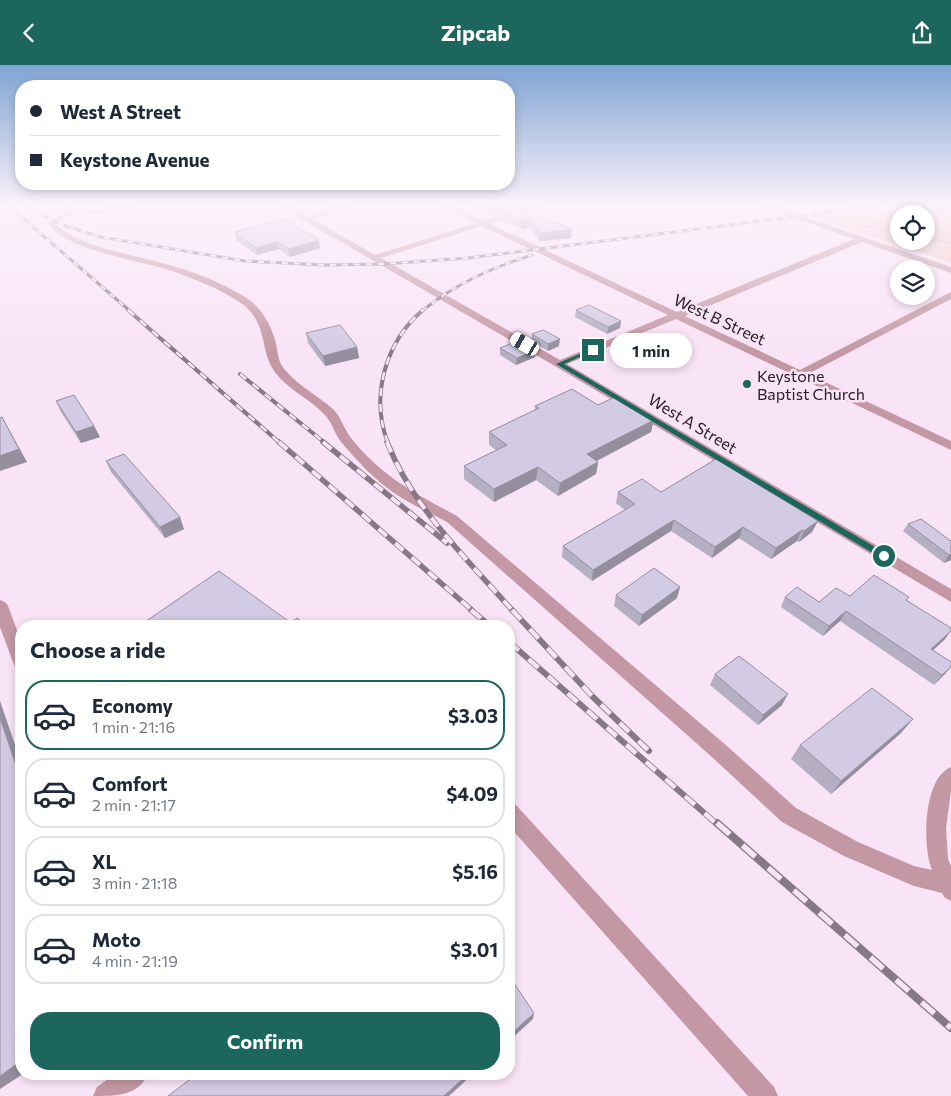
<!DOCTYPE html>
<meta charset="utf-8">
<style>
:root{--surface:#fff;--page:#f2f2f3;--text:#1f2937;--muted:#747a83;--line:#e0e1e3;--accent:#1c665d}
body{margin:0;font-family:Commissioner,sans-serif;background:var(--page);color:var(--text);height:100vh;display:flex;flex-direction:column;font-size:19px;white-space:nowrap}
*{box-sizing:border-box;margin:0}
p{font-size:16px;color:var(--muted)}
.icon{flex:none;width:28px;height:28px;fill:none;stroke:currentColor;stroke-width:2;stroke-linecap:round;stroke-linejoin:round}
.map{position:relative;flex:1;overflow:hidden}
.side{position:absolute;left:15px;top:555px;width:500px;height:460px;display:flex;flex-direction:column;background:var(--surface);border-radius:20px;box-shadow:0 2px 8px #0003}
.side>*{flex:none}
.banner{position:absolute;left:15px;top:15px;width:500px;height:110px;border-radius:20px;box-shadow:0 2px 8px #0003;display:grid;align-content:center;height:110px;padding:0 15px;background:var(--surface)}
.buttons{position:absolute;left:890px;top:140px;display:grid;gap:10px}
.buttons a{display:grid;place-items:center;width:45px;height:45px;border-radius:50%;background:var(--surface);box-shadow:0 2px 8px #0003;font-size:25px}
.end{position:absolute;width:22px;height:22px;margin:-11px;border:6px solid #1c665d;background:#fff;box-shadow:0 0 0 2px #fff}
.from{border-radius:50%}
.bubble{position:absolute;height:35px;border-radius:18px;background:var(--surface);box-shadow:0 2px 8px #0003;font-size:16px;font-weight:700;line-height:35px;text-align:center}
.car{position:absolute;width:15px;height:30px;margin:-15px -8px;border-radius:6px;box-shadow:0 0 4px 1px #0007;background:linear-gradient(#fff 24%,#345 0 40%,#fff 0 76%,#345 0 86%,#fff 0)}
.banner b{display:flex;align-items:center;gap:18px;height:48px;font-size:19px}
.banner b+b{border-top:1px solid var(--line)}
.banner i{width:12px;height:12px;background:var(--text)}
ul{padding:0;list-style:none}
li{display:flex;align-items:center;gap:15px;height:70px;margin:0 10px 8px;padding:0 5px;border:2px solid var(--line);border-radius:20px}
li div{flex:1}
li b{display:block;font-size:19px}
li em{font-style:normal;font-weight:700}
li.active{border-color:var(--accent)}
li>.icon{width:45px;height:45px;stroke-width:1.5}
h2{padding:0 15px;font-size:22px;line-height:60px}
.button{display:flex;gap:10px;margin-top:auto;padding:10px 15px}
.button a{flex:1;height:58px;border-radius:20px;background:var(--accent);color:#fff;font-size:20px;font-weight:700;line-height:58px;text-align:center}
header{display:flex;justify-content:space-between;align-items:center;height:65px;padding:0 15px;background:var(--accent);color:#fff;font-size:22px;font-weight:700}
.map>svg:first-child{display:block}
</style>
<header><svg class="icon" aria-label="back" viewBox="0 0 24 24"><path d="M15 5l-7 7 7 7"/></svg>Zipcab<svg class="icon" aria-label="share" viewBox="0 0 24 24"><path d="M12 15V3M7 8l5-5 5 5M5 13v7h14v-7"/></svg></header>
<div class="map">
<svg width="951" height="1031" viewBox="0 0 951 1031">
<rect width="100%" height="100%" fill="#f9e3f6"/>
<path fill="#efc7c0" fill-rule="evenodd" d="M908,142h43v56l-131,-44zM899,149h27v27h-27z"/>
<g fill="none" stroke-linecap="round" stroke-linejoin="round">
<path stroke="#938491" stroke-width="1" stroke-dasharray="2 2" stroke-linecap="butt" d="M858,162h12v-3l22,-7 6,-4 53,-5
M870,162l29,6
M926,173l25,5"/>
<path fill="#c398a4" fill-rule="evenodd" d="M66,142l30,4 19,-4h18l-37,8 -22,-3 -18,12c19,23 90,33 120,43 24,7 48,17 69,30 17,11 26,28 31,46 2,11 2,20 10,28 13,15 32,25 47,38 8,8 11,20 18,29 30,38 65,56 106,78l270,230 69,62 62,34 56,24 18,4c-10,-24 -9,-92 19,-103v24l-5,37 2,31 3,7v35l-7,-4 -2,-4 -28,-7 -70,-30 -62,-34 -69,-64 -266,-236c-17,-9 -37,-18 -53,-29 -19,-13 -37,-32 -52,-50 -7,-8 -10,-21 -18,-29 -13,-14 -33,-23 -46,-38 -21,-24 -7,-54 -40,-75 -21,-13 -45,-23 -69,-31 -28,-9 -107,-21 -121,-47l20,-13z
M281,142h10l16,9 31,-9h13l-39,12 63,36 101,-32 -32,-16h11l28,14 43,-14h13l-49,17 187,88 177,-73 -91,-32h12l176,60v6l-89,-31 -177,74 115,54 151,-78v7l-143,75 143,67v9l-275,-131 -109,45 384,225v13l-396,-236zM482,161l186,89 -108,45 -179,-102z
M0,535l5,2 3,4 13,35v28l-6,-2 -2,-5 -13,-35z
M509,738l7,2 258,282 4,9h-30l-239,-270z
M115,1009h33c-10,22 -31,22 -55,22l4,-9z"/>
<g stroke="#867884" stroke-width="3">
<path id="rail-far4" d="M10,142l120,104
M26,142l39,19 36,11 144,24 78,4 60,-1 85,-6 404,-51
M422,246c33,-27 69,-43 110,-56"/>
</g>
<g stroke="#867884" stroke-width="4">
<path id="rail-far3" d="M128,245l152,133
M240,309l85,69
M388,378c-18,-46 -3,-101 35,-133"/>
</g>
<g stroke="#867884" stroke-width="5.5">
<path id="rail-far2" d="M279,377l194,169
M323,377l124,101
M387,377c26,66 80,117 126,169"/>
</g>
<g stroke="#867884" stroke-width="6">
<path id="rail-far1" d="M471,545l19,16
M512,545l81,87 56,54
M509,577l209,183"/>
</g>
<g stroke="#867884" stroke-width="8">
<path id="rail" d="M717,758l234,205"/>
</g>
<use href="#rail-far4" stroke="#f9e3f6" stroke-width="2" stroke-dasharray="6" stroke-linecap="butt"/>
<use href="#rail-far3" stroke="#f9e3f6" stroke-width="2.5" stroke-dasharray="8" stroke-linecap="butt"/>
<use href="#rail-far2" stroke="#f9e3f6" stroke-width="4" stroke-dasharray="11" stroke-linecap="butt"/>
<use href="#rail-far1" stroke="#f9e3f6" stroke-width="4.5" stroke-dasharray="13" stroke-linecap="butt"/>
<use href="#rail" stroke="#f9e3f6" stroke-width="5.5" stroke-dasharray="17" stroke-linecap="butt"/>
</g>
<path fill="#b5afc3" d="M471,142h37v4l-16,5z
M520,143l51,30 -31,3 -11,-14 -7,2 -19,-8 1,-8z
M235,167l85,16 -30,9 -11,-8 -22,6 -21,-15z
M576,245l45,11 -1,7 -13,6 -32,-17z
M306,268l51,14 2,11 -34,8 -17,-23z
M532,269l27,12 -11,5 -17,-10z
M500,283l36,2 -1,7 -19,8 -16,-10z
M56,336l38,25 6,11 -19,6 -20,-31z
M598,340l53,27 -54,29 1,1 -2,12 -38,22 -22,-16 -42,22 -30,-23v-13l32,-16 -7,-5v-13l46,-22v-4z
M106,396l78,68 -19,9 -54,-66z
M618,427h43l157,29 -6,11 -13,10 -2,-1 -26,18 -32,-21 -27,20 -41,-27 -79,50 -30,-24 1,-11 62,-36 -9,-7z
M908,459l43,17v19l-7,3 -41,-32z
M680,522l-3,11 -38,28 -25,-20 2,-11z
M850,531l57,4 38,39 -12,11 18,12v5l-17,18 -94,-64 -17,15 -42,-29 4,-10 34,5z
M715,609l67,31 -24,20 -48,-40z
M901,668l-70,61 -40,-35 9,-14z"/>
<path fill="#948e9f" d="M501,142h7v4l-16,5v-6z
M529,154v8l-7,2v-8z
M572,164l-1,9 -31,3v-8z
M319,175l1,8 -30,9 -1,-8z
M277,177l2,7 -22,6 -1,-7z
M621,256l-1,7 -13,6 1,-7z
M560,274l-1,7 -11,5v-7z
M357,282l2,11 -34,8 -2,-10z
M536,285l-1,7 -19,8 1,-7z
M2,352l25,45 -27,9v-15z
M654,355l-3,12 -66,35 2,-13z
M94,361l6,11 -19,6 -5,-11z
M598,397l-2,12 -38,22 2,-13z
M538,402l-2,13 -42,22v-13z
M180,452l4,12 -19,9 -5,-11z
M674,455l-3,11 -79,50 1,-11z
M818,456l-6,11 -13,10 5,-11z
M743,462l-4,11 -27,20 3,-11z
M802,465l-5,11 -26,18 5,-11z
M951,489v6l-7,3 5,-8z
M680,522l-3,11 -38,28 3,-11z
M846,546l-6,10 -17,15 6,-10z
M951,566l-6,8 -21,20 7,-10z
M951,602l-5,6 -12,12 8,-10z
M788,629l-6,11 -24,20 5,-10z
M0,636l21,61v18l-21,-62z
M913,654l-12,14 -70,61 10,-13z
M534,948l-1,6 -24,22v-5z
M21,996v13h2l-23,15v-13z
M468,1009h5l-24,22h-5z"/>
<path fill="#d3cbe3" stroke="#948e9f" d="M485,142h16l-9,3z
M520,143l52,21 -32,4 -11,-14 -7,2 -18,-8z
M284,154l35,21 -30,9 -12,-7 -21,6 -21,-16z
M589,240l32,16 -13,6 -32,-17z
M340,260l17,22 -34,9 -17,-23z
M543,265l17,9 -12,5 -16,-10z
M519,275l17,10 -19,8 -17,-10z
M572,324l26,16 19,-9 37,24 -67,34 11,8 -38,21 -22,-16 -44,22 -30,-23 43,-21 -18,-13 50,-24 -4,-2z
M74,330l20,31 -18,6 -20,-31z
M2,352l17,32 -19,7v-38z
M124,389l56,63 -20,10 -54,-66z
M716,394l102,62 -14,10 -2,-1 -26,18 -33,-21 -28,20 -41,-27 -81,50 -30,-24 72,-42 -17,-12 24,-13 19,13z
M921,454l30,22v13l-2,1 -41,-31z
M654,503l26,19 -38,28 -26,-20z
M219,506l72,52 6,-5 11,8h-169z
M874,510l35,22 -3,3 45,28v3l-20,18 20,13v5l-9,8 -96,-64 -17,15 -44,-29 12,-10 22,15 17,-14 14,8z
M739,591l49,38 -25,21 -48,-41z
M872,623l41,31 -72,62 -41,-36z
M0,653l21,62v281l-21,15z
M509,911l25,37 -25,23z
M197,1009h271l-24,22h-276z"/>
<linearGradient id="sky" x2="0" y2="1"><stop stop-color="#7fa4d2"/><stop offset="0.49" stop-color="#fcf2fb"/><stop offset="1" stop-color="#fcf2fb" stop-opacity="0"/></linearGradient>
<rect width="951" height="287" fill="url(#sky)"/>
<path fill="#1c665d" d="M591,284l5,1 -32,14 323,190v4h-6l-325,-194z"/>
<circle fill="#1c665d" stroke="#f9e3f6" stroke-width="2" cx="747" cy="319" r="5"/>
<g text-anchor="middle" dominant-baseline="central" stroke-width="5" stroke-linejoin="round" paint-order="stroke">
<g font-size="16" fill="#282027" stroke="#f9e3f6">
<text transform="translate(720 254) rotate(25)">West B Street</text>
<text transform="translate(693 358) rotate(31)">West A Street</text>
</g>
<g font-size="16" fill="#282027" stroke="#f9e3f6" text-anchor="start">
<text x="757" y="310">Keystone<tspan x="757" dy="18">Baptist Church</tspan></text>
</g>
</g>
</svg>
<div class="buttons">
<a><svg class="icon" aria-label="locate" viewBox="0 0 24 24"><circle cx="12" cy="12" r="6"/><path d="M12 2v4M12 18v4M2 12h4M18 12h4"/></svg></a>
<a><svg class="icon" aria-label="layers" viewBox="0 0 24 24"><path d="M12 4l9 5-9 5-9-5zM3 14l9 5 9-5"/></svg></a>
</div>
<i class="end from" style="left:884px;top:491px"></i>
<i class="end" style="left:593px;top:285px"></i>
<div class="bubble" style="left:610px;top:268px;width:82px">1 min</div>
<i class="car" style="left:525px;top:279px;rotate:300deg"></i>
<div class="banner">
<b><i class="from"></i>West A Street</b>
<b><i></i>Keystone Avenue</b>
</div>
<section class="side">
<h2>Choose a ride</h2>
<ul>
<li class="active"><svg class="icon" aria-label="car" viewBox="0 0 24 24"><path d="M5 17H2v-5l4-1 3-4h7l3 4 3 1v5h-3M9 17h6M6 11h13"/><circle cx="7" cy="17" r="2"/><circle cx="17" cy="17" r="2"/></svg><div><b>Economy</b><p>1 min · 21:16</p></div><em>$3.03</em></li>
<li><svg class="icon" aria-label="car" viewBox="0 0 24 24"><path d="M5 17H2v-5l4-1 3-4h7l3 4 3 1v5h-3M9 17h6M6 11h13"/><circle cx="7" cy="17" r="2"/><circle cx="17" cy="17" r="2"/></svg><div><b>Comfort</b><p>2 min · 21:17</p></div><em>$4.09</em></li>
<li><svg class="icon" aria-label="car" viewBox="0 0 24 24"><path d="M5 17H2v-5l4-1 3-4h7l3 4 3 1v5h-3M9 17h6M6 11h13"/><circle cx="7" cy="17" r="2"/><circle cx="17" cy="17" r="2"/></svg><div><b>XL</b><p>3 min · 21:18</p></div><em>$5.16</em></li>
<li><svg class="icon" aria-label="car" viewBox="0 0 24 24"><path d="M5 17H2v-5l4-1 3-4h7l3 4 3 1v5h-3M9 17h6M6 11h13"/><circle cx="7" cy="17" r="2"/><circle cx="17" cy="17" r="2"/></svg><div><b>Moto</b><p>4 min · 21:19</p></div><em>$3.01</em></li>
</ul>
<div class="button"><a>Confirm</a></div>
</section>
</div>
